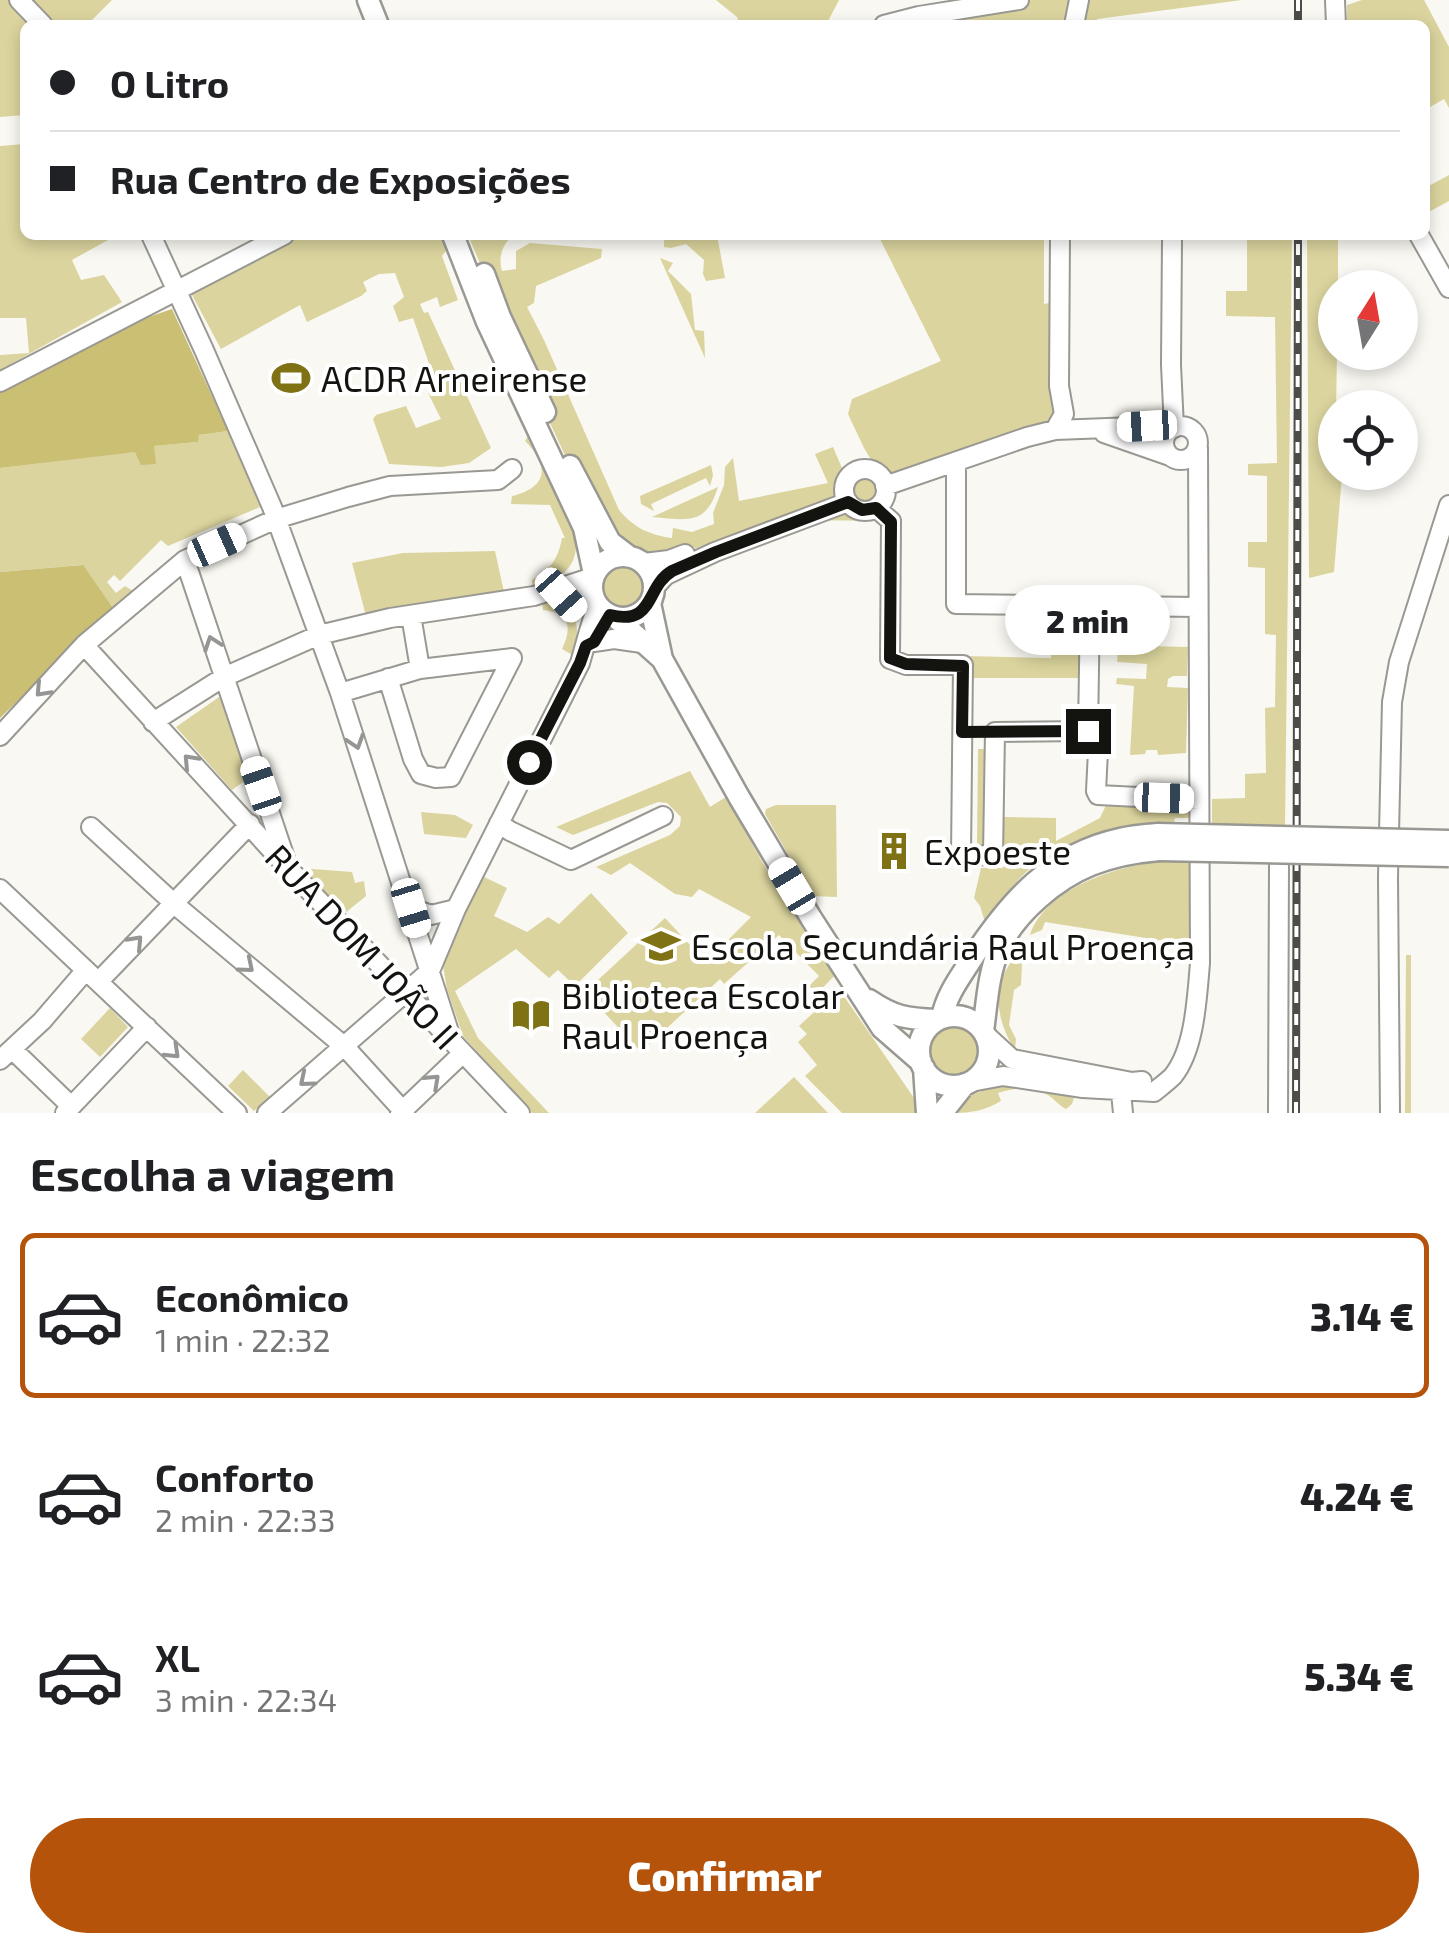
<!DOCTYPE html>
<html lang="pt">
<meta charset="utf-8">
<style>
:root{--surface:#fff;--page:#f6f6f6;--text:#202124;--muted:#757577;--line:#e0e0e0;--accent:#b45309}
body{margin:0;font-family:"Exo 2",sans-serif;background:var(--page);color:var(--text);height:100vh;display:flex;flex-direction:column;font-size:38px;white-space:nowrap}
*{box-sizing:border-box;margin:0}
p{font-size:32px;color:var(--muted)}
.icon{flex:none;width:55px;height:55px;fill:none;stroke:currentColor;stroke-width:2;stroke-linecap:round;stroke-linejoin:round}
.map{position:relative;height:1113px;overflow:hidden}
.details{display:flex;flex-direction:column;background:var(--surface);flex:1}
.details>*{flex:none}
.guide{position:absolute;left:20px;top:20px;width:1410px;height:220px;border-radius:15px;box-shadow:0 5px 15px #0003;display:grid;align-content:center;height:220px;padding:0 30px;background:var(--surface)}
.needle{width:65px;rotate:11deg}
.buttons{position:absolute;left:1318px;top:270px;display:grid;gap:20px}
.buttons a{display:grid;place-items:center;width:100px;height:100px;border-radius:50%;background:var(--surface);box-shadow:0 5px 15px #0003;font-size:50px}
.end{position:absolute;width:45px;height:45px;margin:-22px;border:12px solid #131310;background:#fff;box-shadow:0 0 0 5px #fff}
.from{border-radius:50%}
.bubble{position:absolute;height:70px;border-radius:35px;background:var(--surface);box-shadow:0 5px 15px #0003;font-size:32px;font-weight:800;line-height:70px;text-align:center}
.car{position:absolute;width:30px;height:60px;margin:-30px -15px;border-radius:12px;box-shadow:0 0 8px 2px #0007;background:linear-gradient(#fff 24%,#345 0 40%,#fff 0 76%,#345 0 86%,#fff 0)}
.guide b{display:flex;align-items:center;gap:35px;height:95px;font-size:38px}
.guide b+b{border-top:2px solid var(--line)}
.guide i{width:25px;height:25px;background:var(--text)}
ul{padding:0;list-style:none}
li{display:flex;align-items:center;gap:30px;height:165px;margin:0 20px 15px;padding:0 10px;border:5px solid transparent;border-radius:15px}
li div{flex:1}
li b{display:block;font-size:38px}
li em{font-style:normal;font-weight:800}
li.current{border-color:var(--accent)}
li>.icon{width:90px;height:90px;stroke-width:1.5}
h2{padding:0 30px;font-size:45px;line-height:120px}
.button{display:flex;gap:20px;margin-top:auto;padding:20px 30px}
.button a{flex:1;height:115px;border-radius:60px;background:var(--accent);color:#fff;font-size:40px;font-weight:800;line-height:115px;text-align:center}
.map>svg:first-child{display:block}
</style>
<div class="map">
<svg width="1449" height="1113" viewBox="0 0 1449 1113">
<rect width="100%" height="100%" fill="#f9f8f2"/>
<path fill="#dbd49e" d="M0,0h112l-25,25h-62v90l-25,2z
M716,0h123l-13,25h-86l-3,-8z
M1019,0h60l-5,25h-190z
M1087,0h155l-145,19 1,6h-16z
M1362,0h62l25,47v61l-5,-9 -19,11v-85h-78v-20z
M25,144v91h92l-45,25 9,20 23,-5 18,27 -122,68v-15l29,-2 -3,-35h-26v-172z
M1449,175v26l-24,13v-26z
M297,235h151l4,8 -10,13 16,44 -18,7 -3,-10 -17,7 4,9 4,-1 63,136 -22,15 -28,4 -52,-3 -16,-45 3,-4 30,-9 10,22 25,-9 -13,-26 10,-4 -25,-71 -14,4 -6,-16 11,-9 -9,-24 -16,1 -16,8 4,9 -6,5 -54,26 -7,-17 -79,44 -30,-56 20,-14z
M468,235h45c-11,10 -15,22 -11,36l14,-2v-18l14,-8 72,6 -1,9 -65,28 -2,17 -7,4 17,33 75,170c15,18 31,25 53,28l1,-10 19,4 22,-8 -1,-11 11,-28 1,-18 8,-9 6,43 89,-18 -13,-29 18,-7 14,33 -2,17 9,11 15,2 22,11 -91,-1 -143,53 -3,-8 11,-1 47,-21c-25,8 -59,21 -85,12l-52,-78 -56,-121z
M623,235h94l8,43 -19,3 -3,-7 1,-14 -18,-16 -15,4 -7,-1v-9z
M878,235h166v69l16,-3 -1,85 -6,27 2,17 -171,51 -20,-33 -16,-34 4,-15 89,-38z
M1247,235h45l-7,591 -73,-1v-26l33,-1v-24l21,-1 -1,-65 10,-1 1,-72 -11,-1v-66l-17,-1v-25h19v-66l-19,-1v-11l29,-1 -2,-146 -49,-1v-25h21z
M1307,235h31v52l-3,1v64l2,1 -2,119 6,1 1,2 -8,97 -25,6z
M660,258l13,5 -5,8 23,23 4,36 9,1 1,27z
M228,431l32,76 -92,39 -7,-6 -41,41 -6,-6 -7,7 9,11 9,-7 8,5 -20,17 -31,-43 -82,7v-104l136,-17 19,14 -2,-19 44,-4 2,-7z
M531,431c9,19 18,38 27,57 20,45 36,82 -25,100l-1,-8c19,-11 26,-21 30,-42h3l-15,-33 -39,-1 1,-8c36,-9 38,-30 13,-55z
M711,465l2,10 -3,11 -4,-8 -55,26 3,7 -13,-7 -1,-8z
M847 490a18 18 0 1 1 36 0a18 18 0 1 1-36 0Z
M718,487c-12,39 -31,33 -66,30z
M495,551l9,41 -138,24 -14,-53 51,-10z
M600 587a23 23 0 1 1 46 0a23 23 0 1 1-46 0Z
M542,600c35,0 40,28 32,56l-12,-7c11,-23 7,-36 -19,-39z
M1052,618h32l-5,60h-116l1,-22 87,2z
M1101,645l87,2 -1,29h-14l-5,3 -1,8 21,1 -2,65 -28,2 -1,-5h-11l-1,4 -15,1 4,-69 -18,-2 1,-6 29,1 1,-15 -30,-2 1,-12h-17z
M222,695l28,82 -18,13 -56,-63z
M978,749h11l-1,97h-11z
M690,771l20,36 16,-10 47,84 61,95 -17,18 -8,-8 10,-10 -40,-41 -55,49 -4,-5 -79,73 -56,-60 80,-74 41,44 45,-45 -52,-28 -7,8 -17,-3 -45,-31 -19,12 -15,-8 74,-32 10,-9 1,-9 -14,-14 -9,-1 -85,33 -17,-8z
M1107,803l82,3 1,12h-15l-1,5c-55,1 -114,15 -154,55 -13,14 -24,29 -35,44l-5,-16 -6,-8 7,-30h22l1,-51 52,1v23l44,-23z
M836,805l1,92 -25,-1 -47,-82 1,-5 10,-4z
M421,812l34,3 18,10 -7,13 -42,-4z
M1153,862h38l-1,83 -145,-23 -3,8 -12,5c15,-45 80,-66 123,-73z
M299,868l53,4 3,11 9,-2 2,15 -21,17z
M482,876l25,12 -13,28 33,16 21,-15 11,7 32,-31 37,40 -53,53 -17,-16 -9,8 -33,-29 -61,42 23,47 71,75h-17l-69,-77 -16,-47 -4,-23z
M1023,943l-2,42 -7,5 -5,35 7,14 -1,10c-14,-19 -21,-48 -13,-71 5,-12 15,-24 21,-35z
M1406,955h5v158h-6z
M839,989l75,109 3,5 -1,10h-74l-37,-37 12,-11 -19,-23 9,-8 -8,-8z
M110,1008l18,19 -28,30 -19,-18z
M929 1051a25 25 0 1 1 50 0a25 25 0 1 1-50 0Z
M243,1070l27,27 -16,14 -26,-25z
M794,1077l34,36h-73z
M998,1084l57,7 19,7 -2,6 -6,5c-8,-4 -14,-13 -22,-16 -16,-7 -30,-5 -46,0l3,8c-15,9 -29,12 -47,12l16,-17z"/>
<path fill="#cabf73" d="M172,309l56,122 -29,4 -1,7 -44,4 2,18 -15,1 -6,-13 -135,16v-77l42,-24 92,-45z
M83,565l30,43 -113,110v-146z"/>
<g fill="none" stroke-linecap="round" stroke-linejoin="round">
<g stroke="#999892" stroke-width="22">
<path id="minor" d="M19,0l24,25
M1335,0l1,25
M884,25l35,-9 100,-16
M1074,25l5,-25
M151,235l53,115 68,157 68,186 112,348
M1419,235l30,53
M1172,241l-1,124 3,63
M0,382l284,-147
M1164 443a17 17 0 1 1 34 0a17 17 0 1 1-34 0Z
M1055,430l9,-16 -5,-28 1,-151
M1104,433l66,23
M956,462v142l242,3
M844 490a21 21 0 1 1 42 0a21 21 0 1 1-42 0Z
M885,486l142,-49 28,-7 105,-4 12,3
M876,508l15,13 -1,138 16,6h57l-2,191 32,-1 2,-123 93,-1 2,-126
M185,560l100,298
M644,563l25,-3 16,-6
M654,588l12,-13 49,-23 133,-50
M552,591l9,4 35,7
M411,615l9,54
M594,642l20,-3 28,4
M84,645l204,223 232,245
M340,693l80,-24 92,-11 -61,119 -15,1 -15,-4 -8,-15 -25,-81
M153,722l71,-45 95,-42 71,-17 144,-22 59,-19
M1088,731h11l-3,60 2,4 101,5
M0,736l84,-91 101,-85 91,-41 72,-22 42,-11 108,-6 14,-11
M499,823l11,8 61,29 92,-44
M91,827l88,81 166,139 60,66
M0,889l237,224
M411,908l20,7 25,-6
M99,981l151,-157
M986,1035l26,24 120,23 10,-1
M13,1050l58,56
M0,1060l42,-39 44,-51
M971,1082l32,-6 80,12 71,4c6,-5 13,-10 19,-16 22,-27 24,-79 27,-113l-2,-515
M1121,1092l2,21
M65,1113l82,-86
M267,1113l163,-142 26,-62 124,-246c6,-20 10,-39 18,-58
M400,1113l63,-60
M1278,1113l1,-249
M1390,1113l-2,-236 4,-175 7,-40 50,-157"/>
</g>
<g stroke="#999892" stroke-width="25">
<path id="major" d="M368,0l10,25
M453,235l34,87 97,206 10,46
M484,274l16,43 45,95
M570,466l40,76 17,13
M592 587a31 31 0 1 1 62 0a31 31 0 1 1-62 0Z
M650,603l12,56 77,138 72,121 71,110 39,34
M615,617l47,42
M869,1000c25,17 38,19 68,20
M919 1051a35 35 0 1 1 70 0a35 35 0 1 1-70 0Z
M942,1018c4,-23 19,-42 31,-61 37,-56 78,-103 147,-118 12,-3 26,-4 38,-5
M983,1031c4,-28 5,-58 17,-84 16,-34 56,-68 91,-82 22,-9 44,-13 68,-15
M924,1068l3,45
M942,1113l23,-29"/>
</g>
<use href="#minor" stroke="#fff" stroke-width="18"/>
<use href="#major" stroke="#fff" stroke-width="20"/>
<g stroke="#4c4c48" stroke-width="8">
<path id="rail" d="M1298,0v25
M1296,1113l2,-878"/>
</g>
<use href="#rail" stroke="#fff" stroke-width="4" stroke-dasharray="11" stroke-linecap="butt"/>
<g stroke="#999892" stroke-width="25" stroke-linecap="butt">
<path id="major-bridge" d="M1158,834l291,7
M1159,850l290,6"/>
</g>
<use href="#major-bridge" stroke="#fff" stroke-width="20"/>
</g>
<defs><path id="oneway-chevron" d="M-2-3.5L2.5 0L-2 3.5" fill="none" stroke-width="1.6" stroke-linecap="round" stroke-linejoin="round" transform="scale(2.5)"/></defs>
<g stroke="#959593">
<use href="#oneway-chevron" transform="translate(212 643) rotate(-109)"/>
<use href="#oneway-chevron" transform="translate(42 690) rotate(133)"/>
<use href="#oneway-chevron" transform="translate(356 742) rotate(72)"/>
<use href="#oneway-chevron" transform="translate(190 761) rotate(-133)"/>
<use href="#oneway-chevron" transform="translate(136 942) rotate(-47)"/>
<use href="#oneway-chevron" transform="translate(247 966) rotate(40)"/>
<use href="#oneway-chevron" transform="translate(173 1052) rotate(44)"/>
<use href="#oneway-chevron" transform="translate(306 1080) rotate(140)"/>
<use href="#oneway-chevron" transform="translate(433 1081) rotate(-43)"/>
</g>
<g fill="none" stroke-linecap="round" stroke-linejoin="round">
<path stroke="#131310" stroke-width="12" d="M529,762l51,-99 6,-17 8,-4 16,-27c45,11 35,-28 62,-44l44,-19 132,-50 14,8 14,-2 15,14 -1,136 16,6 57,2 -1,66 126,-1"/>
</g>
<defs>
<g id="stadium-bare" transform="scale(3)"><path d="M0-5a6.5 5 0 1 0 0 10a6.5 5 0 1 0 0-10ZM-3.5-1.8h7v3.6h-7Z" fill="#7f7214" stroke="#fff" stroke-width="2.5" paint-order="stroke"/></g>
<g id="building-bare" transform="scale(3)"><path d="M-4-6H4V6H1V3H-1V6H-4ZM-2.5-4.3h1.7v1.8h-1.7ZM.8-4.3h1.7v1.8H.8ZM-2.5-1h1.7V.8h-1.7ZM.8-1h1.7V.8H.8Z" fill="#7f7214" stroke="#fff" stroke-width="2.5" paint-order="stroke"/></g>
<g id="school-bare" transform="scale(3)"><path d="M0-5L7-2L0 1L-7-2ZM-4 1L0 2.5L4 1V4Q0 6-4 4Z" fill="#7f7214" stroke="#fff" stroke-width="2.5" paint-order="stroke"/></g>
<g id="library-bare" transform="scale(3)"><path d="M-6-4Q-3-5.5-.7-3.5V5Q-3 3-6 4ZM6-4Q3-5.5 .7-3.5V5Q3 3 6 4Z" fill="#7f7214" stroke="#fff" stroke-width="2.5" paint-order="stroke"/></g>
</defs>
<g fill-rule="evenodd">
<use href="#stadium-bare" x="291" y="378"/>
<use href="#building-bare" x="894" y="851"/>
<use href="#school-bare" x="661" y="946"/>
<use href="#library-bare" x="531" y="1015"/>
</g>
<g text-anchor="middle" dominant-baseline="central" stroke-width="8" stroke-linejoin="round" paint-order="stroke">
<g font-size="35" fill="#131310" stroke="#fff" text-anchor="start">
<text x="321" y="378">ACDR Arneirense</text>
<text x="924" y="851">Expoeste</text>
<text x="691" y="946">Escola Secundária Raul Proença</text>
<text x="561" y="995">Biblioteca Escolar<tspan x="561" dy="40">Raul Proença</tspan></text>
</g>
<g font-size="35" fill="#131310" stroke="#fff">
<text transform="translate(363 946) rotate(47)">RUA DOM JOÃO II</text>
</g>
</g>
</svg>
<div class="buttons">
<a><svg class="needle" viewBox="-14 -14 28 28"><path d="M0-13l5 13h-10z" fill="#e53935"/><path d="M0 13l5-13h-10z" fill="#757577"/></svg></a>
<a><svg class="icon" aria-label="locate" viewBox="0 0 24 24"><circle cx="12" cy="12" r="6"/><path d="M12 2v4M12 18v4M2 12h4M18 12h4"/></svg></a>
</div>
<i class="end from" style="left:529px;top:762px"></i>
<i class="end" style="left:1088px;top:731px"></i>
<div class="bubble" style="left:1005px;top:585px;width:165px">2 min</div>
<i class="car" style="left:1147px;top:426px;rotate:267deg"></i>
<i class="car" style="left:217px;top:545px;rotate:66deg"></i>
<i class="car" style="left:561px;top:595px;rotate:138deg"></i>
<i class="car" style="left:261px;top:786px;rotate:341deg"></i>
<i class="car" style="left:1164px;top:798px;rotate:92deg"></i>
<i class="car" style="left:792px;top:886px;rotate:329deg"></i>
<i class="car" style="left:411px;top:908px;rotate:163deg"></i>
<div class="guide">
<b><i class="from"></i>O Litro</b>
<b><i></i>Rua Centro de Exposições</b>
</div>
</div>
<section class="details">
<h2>Escolha a viagem</h2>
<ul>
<li class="current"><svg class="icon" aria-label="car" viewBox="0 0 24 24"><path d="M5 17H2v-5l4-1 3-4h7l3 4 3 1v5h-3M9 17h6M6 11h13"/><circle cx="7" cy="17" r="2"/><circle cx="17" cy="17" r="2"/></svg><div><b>Econômico</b><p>1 min · 22:32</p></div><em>3.14 €</em></li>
<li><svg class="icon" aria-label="car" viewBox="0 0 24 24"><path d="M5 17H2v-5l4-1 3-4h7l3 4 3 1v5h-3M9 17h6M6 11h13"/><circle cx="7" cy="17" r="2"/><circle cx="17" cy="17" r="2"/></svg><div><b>Conforto</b><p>2 min · 22:33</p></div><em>4.24 €</em></li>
<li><svg class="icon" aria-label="car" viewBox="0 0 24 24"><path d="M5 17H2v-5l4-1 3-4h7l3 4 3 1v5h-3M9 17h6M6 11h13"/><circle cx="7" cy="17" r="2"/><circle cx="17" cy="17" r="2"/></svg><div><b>XL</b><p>3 min · 22:34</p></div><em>5.34 €</em></li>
</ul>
<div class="button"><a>Confirmar</a></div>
</section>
